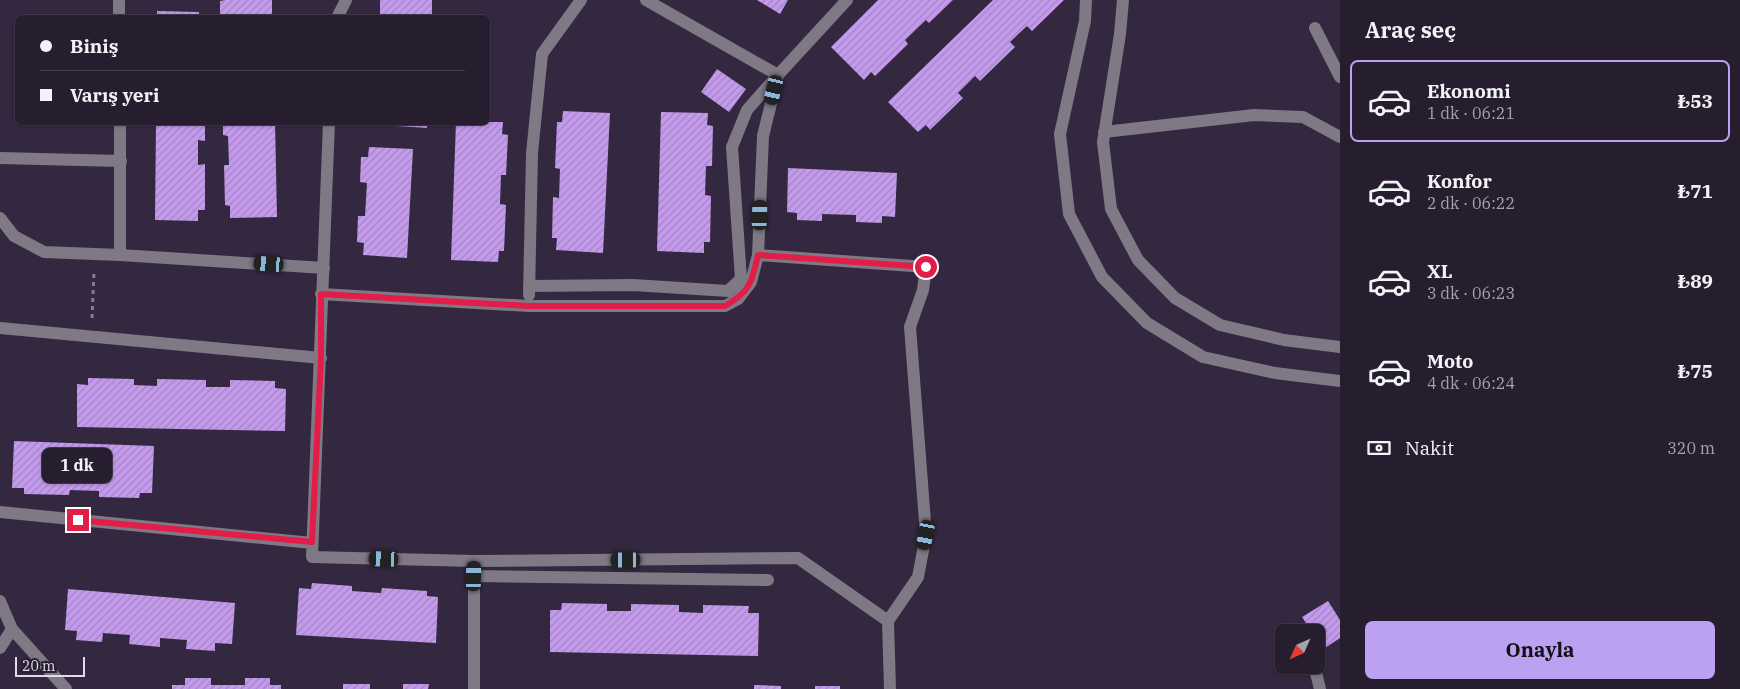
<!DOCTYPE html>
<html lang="tr">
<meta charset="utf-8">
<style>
:root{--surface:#261e2f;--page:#2e2737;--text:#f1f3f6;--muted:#a4a2aa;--line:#423c4b;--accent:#bca0f2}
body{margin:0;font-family:"IBM Plex Serif",serif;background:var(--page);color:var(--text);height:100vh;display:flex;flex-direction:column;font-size:19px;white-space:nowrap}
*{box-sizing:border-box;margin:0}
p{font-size:16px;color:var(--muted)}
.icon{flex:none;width:28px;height:28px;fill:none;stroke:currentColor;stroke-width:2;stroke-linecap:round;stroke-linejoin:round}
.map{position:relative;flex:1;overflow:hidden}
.details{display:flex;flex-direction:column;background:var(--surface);width:400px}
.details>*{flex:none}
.hud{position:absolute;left:15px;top:15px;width:475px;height:110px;border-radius:8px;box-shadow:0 1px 4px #0004,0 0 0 1px var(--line);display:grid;align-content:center;height:110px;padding:0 25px;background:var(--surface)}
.needle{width:32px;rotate:225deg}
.fabs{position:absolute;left:1275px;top:624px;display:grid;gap:10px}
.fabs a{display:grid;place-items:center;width:50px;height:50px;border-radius:8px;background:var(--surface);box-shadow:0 1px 4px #0004,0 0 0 1px var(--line);font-size:25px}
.scale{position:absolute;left:15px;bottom:12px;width:70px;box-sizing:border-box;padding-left:5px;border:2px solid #e1dbe9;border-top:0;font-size:14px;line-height:18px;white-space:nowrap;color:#e1dbe9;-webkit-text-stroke:4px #291e34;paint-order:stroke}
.end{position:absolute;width:22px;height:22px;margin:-11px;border:6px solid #e11d48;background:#fff;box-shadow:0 0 0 2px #fff}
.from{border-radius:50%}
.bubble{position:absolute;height:35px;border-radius:8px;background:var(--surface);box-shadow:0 1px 4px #0004,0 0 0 1px var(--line);font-size:16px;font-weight:700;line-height:35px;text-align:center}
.car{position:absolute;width:15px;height:30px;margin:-15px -8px;border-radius:6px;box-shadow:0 0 4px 1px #0007;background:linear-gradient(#222 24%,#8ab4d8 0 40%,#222 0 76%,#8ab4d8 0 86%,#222 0)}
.hud b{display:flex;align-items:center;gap:18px;height:48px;font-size:19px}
.hud b+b{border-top:1px solid var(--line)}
.hud i{width:12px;height:12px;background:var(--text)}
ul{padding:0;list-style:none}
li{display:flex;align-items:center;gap:15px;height:82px;margin:0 10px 8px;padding:0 15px;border:2px solid transparent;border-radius:8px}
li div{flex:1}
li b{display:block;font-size:19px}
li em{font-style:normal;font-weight:700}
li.on{border-color:var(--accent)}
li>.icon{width:45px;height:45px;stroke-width:1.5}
h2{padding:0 25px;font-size:22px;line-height:60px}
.pay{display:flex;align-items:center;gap:12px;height:55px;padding:0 25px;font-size:19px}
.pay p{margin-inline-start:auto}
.cta{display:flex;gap:10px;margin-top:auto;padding:10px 25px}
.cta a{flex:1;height:58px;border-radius:8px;background:var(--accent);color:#111;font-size:20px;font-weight:700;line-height:58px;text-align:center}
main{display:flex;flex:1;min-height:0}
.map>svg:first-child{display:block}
</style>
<main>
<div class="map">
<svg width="1340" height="689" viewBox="0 0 1340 689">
<defs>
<pattern id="building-hatch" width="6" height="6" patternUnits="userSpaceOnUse" patternTransform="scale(1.25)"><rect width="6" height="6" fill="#c39aec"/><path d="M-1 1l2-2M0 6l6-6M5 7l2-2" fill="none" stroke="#a384c2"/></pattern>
</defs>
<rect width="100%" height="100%" fill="#33283f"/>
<path fill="url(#building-hatch)" d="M225,0h47v18h-52v-17z
M380,0h52v18h-52z
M757,0h31l-8,14z
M878,0h75l-24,23 -3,-3 -21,20 3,4 -33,32 -4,-4 -7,8 -33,-33z
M993,0h71l-32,31 -5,-5 -17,16 5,5 -35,34 -5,-5 -17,17 5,5 -33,32 -4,-5 -8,7 -30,-30z
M157,11l42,1v6h-42z
M717,69l29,20 -17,23 -28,-20z
M563,111l47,2 -7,140 -47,-3 1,-12h-5l1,-41 6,1 1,-29 -5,-1 2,-46h5z
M661,112l47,1 -1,12 6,1 -1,40h-6l-1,29 6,1 -1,46h-6v11l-47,-2z
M156,122h49v19l-7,-1v25l7,-1v46h-7v11l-43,-1z
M223,122h52l2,95 -47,1v-12l-5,-1 -1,-40h5l-1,-29 -5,-1z
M380,122h47v6l-47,-3z
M456,122h47l-1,12 6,1 -2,40h-5l-1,29 6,1 -2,46h-5l-1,11 -47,-2z
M369,147l44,2 -6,109 -44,-3 1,-12 -7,-1 1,-26h7l2,-33 -7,-1 1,-25h7z
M788,168l109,5 -2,44 -13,-1v7l-26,-1v-7l-34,-1v7l-25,-1v-7l-10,-1z
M88,378l46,1v6l23,1v-7l49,1v7h24v-7l45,1v7l11,1 -1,42 -208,-4v-43l11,1z
M14,441l140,5 -2,47h-12l-1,5 -40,-1v-6l-29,-1 -1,5 -45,-1v-6h-12z
M312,583l40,3v5l29,2 1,-5 45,3v5l11,1 -2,46 -140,-8 3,-47 12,1z
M68,589l167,14 -3,41 -17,-1v8l-29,-2 1,-9 -27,-2v9l-31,-3 1,-9 -27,-2 -1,9 -26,-2 1,-9 -12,-1z
M1328,601l12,19v18l-18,12 -6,-10v-8h-4l-10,-15z
M562,603l45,1v7h24v-7l48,1v7l24,1v-8l46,1 -1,7h11l-1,43 -208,-4v-42h11z
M185,678h26v7h34v-7h25v7h11v4h-109v-4h13z
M343,684h27v5h-27z
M403,684h26l-1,5h-25z
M754,685l27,1v3h-27z
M815,686h25v3h-25z"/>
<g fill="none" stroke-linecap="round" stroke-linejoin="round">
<path stroke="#857c8f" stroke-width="3" stroke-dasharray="4 4" stroke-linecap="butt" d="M92,318l2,-46"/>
<path stroke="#7e7985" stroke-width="12" d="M119,0v18
M1086,0l-1,21 -25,113 9,80 33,63 45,46 56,34 72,16 65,8
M1123,0l-3,34 -17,108 8,67 27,51 37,38 45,27 64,15 56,7
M337,18l9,-18
M1315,28l25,49
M329,122l-17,435 162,4v128
M1104,132l150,-17 49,2 37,20
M0,158l121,3
M0,218l14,18 30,16 76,3 204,13
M120,255v-133
M758,255l168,12 -3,23 -13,37 16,208 -8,42 -30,44
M529,286l104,-1 95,6 13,-12 -9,-132 15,-37 31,-35 -132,-75
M321,294l208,12h196l13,-7 13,-17 7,-27 5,-119 15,-61 69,-75
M529,295l3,-142 10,-99 39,-54
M0,328l321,30
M0,512l312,31
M474,561l324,-3 90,63
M474,576l294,4
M0,601l12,28 54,60
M888,621l2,68
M0,648l12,-19
M1314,665l6,24"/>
</g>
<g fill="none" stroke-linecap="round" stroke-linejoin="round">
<path stroke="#e11d48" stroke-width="6" d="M78,520l234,22 9,-184v-64l208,12h196c25,-14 27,-24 33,-51l168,12"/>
</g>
</svg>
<div class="fabs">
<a><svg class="needle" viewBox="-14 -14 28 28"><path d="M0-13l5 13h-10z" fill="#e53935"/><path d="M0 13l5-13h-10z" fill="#a4a2aa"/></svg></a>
</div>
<div class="scale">20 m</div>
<i class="end from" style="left:926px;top:267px"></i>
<i class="end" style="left:78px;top:520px"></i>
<div class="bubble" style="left:42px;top:448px;width:70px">1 dk</div>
<i class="car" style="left:774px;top:90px;rotate:193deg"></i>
<i class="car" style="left:760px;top:215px;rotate:2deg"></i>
<i class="car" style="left:269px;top:264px;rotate:274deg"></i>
<i class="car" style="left:926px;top:535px;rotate:191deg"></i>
<i class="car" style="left:384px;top:559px;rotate:272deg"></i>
<i class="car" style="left:626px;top:560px;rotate:270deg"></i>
<i class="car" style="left:474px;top:576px;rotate:1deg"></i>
<div class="hud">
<b><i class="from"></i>Biniş</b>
<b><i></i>Varış yeri</b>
</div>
</div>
<section class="details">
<h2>Araç seç</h2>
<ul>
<li class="on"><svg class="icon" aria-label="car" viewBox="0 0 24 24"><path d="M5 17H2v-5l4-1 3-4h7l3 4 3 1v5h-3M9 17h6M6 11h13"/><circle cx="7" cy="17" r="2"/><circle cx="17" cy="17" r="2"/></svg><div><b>Ekonomi</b><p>1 dk · 06:21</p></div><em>₺53</em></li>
<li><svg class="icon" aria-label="car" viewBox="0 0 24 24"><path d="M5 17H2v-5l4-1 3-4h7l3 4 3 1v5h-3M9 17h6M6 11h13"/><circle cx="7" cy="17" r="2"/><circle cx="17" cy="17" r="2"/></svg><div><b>Konfor</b><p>2 dk · 06:22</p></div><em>₺71</em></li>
<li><svg class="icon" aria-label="car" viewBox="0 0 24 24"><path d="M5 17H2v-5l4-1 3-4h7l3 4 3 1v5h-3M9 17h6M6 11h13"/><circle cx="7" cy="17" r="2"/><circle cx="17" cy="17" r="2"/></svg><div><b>XL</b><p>3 dk · 06:23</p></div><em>₺89</em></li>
<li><svg class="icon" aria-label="car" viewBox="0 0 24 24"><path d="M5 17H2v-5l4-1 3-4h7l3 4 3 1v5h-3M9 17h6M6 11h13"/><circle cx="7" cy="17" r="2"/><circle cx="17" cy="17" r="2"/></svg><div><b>Moto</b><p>4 dk · 06:24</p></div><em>₺75</em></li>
</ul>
<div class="pay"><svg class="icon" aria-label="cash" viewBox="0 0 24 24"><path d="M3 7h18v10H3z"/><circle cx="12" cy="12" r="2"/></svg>Nakit<p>320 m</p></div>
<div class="cta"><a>Onayla</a></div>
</section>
</main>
